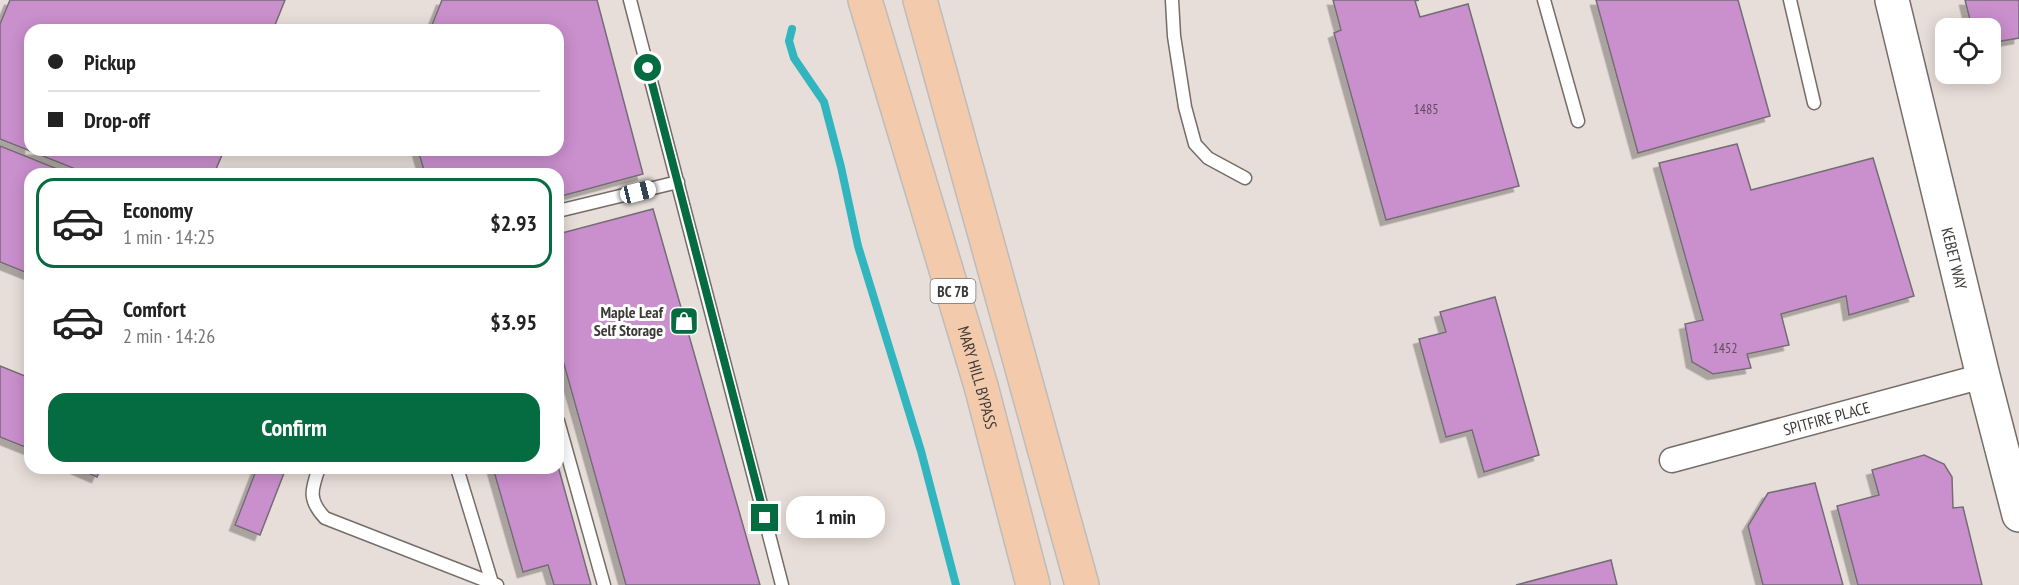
<!DOCTYPE html>
<meta charset="utf-8">
<style>
:root{--surface:#fff;--page:#f6f6f6;--text:#222;--muted:#767676;--line:#e0e0e0;--accent:#056b41}
body{margin:0;font-family:"PT Sans Narrow",sans-serif;background:var(--page);color:var(--text);height:100vh;display:flex;flex-direction:column;font-size:22px;white-space:nowrap}
*{box-sizing:border-box;margin:0}
p{font-size:20px;color:var(--muted)}
.icon{flex:none;width:33px;height:33px;fill:none;stroke:currentColor;stroke-width:2;stroke-linecap:round;stroke-linejoin:round}
.map{position:relative;flex:1;overflow:hidden}
.panel{position:absolute;left:24px;top:168px;width:540px;height:306px;display:flex;flex-direction:column;background:var(--surface);border-radius:18px;box-shadow:0 3px 15px #0003}
.panel>*{flex:none}
.banner{position:absolute;left:24px;top:24px;width:540px;height:132px;border-radius:18px;box-shadow:0 3px 15px #0003;display:grid;align-content:center;height:132px;padding:0 24px;background:var(--surface)}
.controls{position:absolute;left:1935px;top:18px;display:grid;gap:12px}
.controls a{display:grid;place-items:center;width:66px;height:66px;border-radius:12px;background:var(--surface);box-shadow:0 3px 15px #0003;font-size:30px}
.end{position:absolute;width:27px;height:27px;margin:-14px;border:8px solid #056b41;background:#fff;box-shadow:0 0 0 3px #fff}
.from{border-radius:50%}
.bubble{position:absolute;height:42px;border-radius:18px;background:var(--surface);box-shadow:0 3px 15px #0003;font-size:20px;font-weight:700;line-height:42px;text-align:center}
.car{position:absolute;width:18px;height:36px;margin:-18px -9px;border-radius:8px;box-shadow:0 0 4px 2px #0007;background:linear-gradient(#fff 24%,#345 0 40%,#fff 0 76%,#345 0 86%,#fff 0)}
.banner b{display:flex;align-items:center;gap:21px;height:57px;font-size:22px}
.banner b+b{border-top:2px solid var(--line)}
.banner i{width:15px;height:15px;background:var(--text)}
ul{padding:10px 0 0;list-style:none}
li{display:flex;align-items:center;gap:18px;height:90px;margin:0 12px 9px;padding:0 12px;border:3px solid transparent;border-radius:18px}
li div{flex:1}
li b{display:block;font-size:22px}
li em{font-style:normal;font-weight:700}
li.current{border-color:var(--accent)}
li>.icon{width:54px;height:54px;stroke-width:1.5}
.primary-button{display:flex;gap:12px;margin-top:auto;padding:12px 24px}
.primary-button a{flex:1;height:69px;border-radius:18px;background:var(--accent);color:#fff;font-size:24px;font-weight:700;line-height:69px;text-align:center}
.map>svg:first-child{display:block}
</style>
<div class="map">
<svg width="2019" height="585" viewBox="0 0 2019 585">
<defs>
<filter id="shadow"><feDropShadow dx="-5.5" dy="5.5" stdDeviation="0" flood-color="#0004"/></filter>
</defs>
<rect width="100%" height="100%" fill="#e8ded9"/>
<g fill="none" stroke-linecap="round" stroke-linejoin="round">
<path stroke="#31b5bf" stroke-width="8" d="M792,29l-3,12 5,17 30,44 17,65 17,79 63,205 35,134"/>
</g>
<path fill="#ca8fcd" stroke="#746d74" stroke-width="1.5" filter="url(#shadow)" d="M10,0h275l-12,30h-243v120h194l-10,24h-126l-88,-35v-115z
M442,0h155l46,174 -85,23v-23h-133l-7,-24h140v-120h-128z
M1333,0h86l-4,1 5,16 48,-13 51,182 -133,34 -52,-187 7,-3z
M1596,0h142l32,116 -132,37z
M1965,0h54v38l-29,5v-15h-18z
M1737,144l14,46 122,-32 41,138 -65,19 -3,-19 -65,18 8,31 -42,9 4,14 -38,6 -21,-12 -7,-38 18,-4 -44,-157z
M0,146l70,28h-40v100l-30,-12z
M653,209l107,376h-134l-68,-242v-109z
M1495,297l44,158 -55,17 -12,-42 -26,7 -27,-98 27,-7 -6,-20z
M0,366l30,12v71l-30,-12z
M1924,455l20,9 8,13 1,31 10,-1 19,78h-124l-21,-79 42,-11 -7,-25z
M558,466l33,119h-37l-6,-20 -25,7 -30,-104h65z
M76,468h25l-4,9z
M257,468h29l-26,67 -25,-10z
M1815,483l28,102h-80l-15,-59 20,-33z
M1611,560l6,25h-101z"/>
<g fill="none" stroke-linecap="round" stroke-linejoin="round">
<g stroke="#756d68" stroke-width="15">
<path id="lane" d="M630,0l152,585
M1172,0l2,36 11,71 10,37 13,14 37,20
M1544,0l34,121
M1790,0l24,103
M558,211l120,-29
M558,421l46,164
M319,468c-8,22 -11,32 6,50l172,67
M457,468l35,115"/>
</g>
<g stroke="#756d68" stroke-width="27">
<g id="street">
<path id="s1" d="M1672,460l311,-84"/>
</g>
</g>
<g stroke="#756d68" stroke-width="36">
<g id="secondary">
<path id="s2" d="M1892,0l91,376 36,139"/>
</g>
</g>
<g stroke="#bdbcbb" stroke-width="36">
<g id="highway">
<path id="s3" d="M865,0l116,386 52,199"/>
<path d="M920,0l162,585"/>
</g>
</g>
<use href="#lane" stroke="#fff" stroke-width="12"/>
<use href="#street" stroke="#fff" stroke-width="24"/>
<use href="#secondary" stroke="#fff" stroke-width="33"/>
<use href="#highway" stroke="#f3caac" stroke-width="33"/>
</g>
<g fill="none" stroke-linecap="round" stroke-linejoin="round">
<path stroke="#056b41" stroke-width="8" d="M648,68l117,450"/>
</g>
<defs>
<g id="shop-square" transform="scale(1.5)"><rect x="-9" y="-9" width="18" height="18" rx="4" fill="#056b41" stroke="#fff"/><path d="M-5-2.5h2.3a2.7 3.5 0 0 1 5.4 0H5L5.5 6h-11ZM-1.5-2.5h3a1.5 2.3 0 0 0-3 0Z" fill="#fff"/></g>
</defs>
<g fill-rule="evenodd">
<use href="#shop-square" x="684" y="321"/>
</g>
<g text-anchor="middle" dominant-baseline="central" stroke-width="6" stroke-linejoin="round" paint-order="stroke">
<g font-size="14" fill="#604e5c">
<text x="1426" y="109">1485</text>
<text x="1725" y="348">1452</text>
</g>
<rect fill="#fff" stroke="#767473" stroke-width="1.5" x="930.5" y="279" width="45" height="24" rx="4.5"/>
<g font-size="15" font-weight="bold" fill="#3c3937">
<text x="953" y="291">BC 7B</text>
</g>
<g font-size="16" fill="#3c3937" stroke="#fff">
<text stroke="none"><textPath href="#s2" startOffset="266">KEBET WAY</textPath></text>
<text stroke="none"><textPath href="#s3" startOffset="394">MARY HILL BYPASS</textPath></text>
<text stroke="none"><textPath href="#s1" startOffset="160">SPITFIRE PLACE</textPath></text>
</g>
<g font-size="16" font-weight="bold" fill="#3c3937" stroke="#fff" text-anchor="end">
<text x="663" y="312">Maple Leaf<tspan x="663" dy="18">Self Storage</tspan></text>
</g>
</g>
</svg>
<div class="controls">
<a><svg class="icon" aria-label="locate" viewBox="0 0 24 24"><circle cx="12" cy="12" r="6"/><path d="M12 2v4M12 18v4M2 12h4M18 12h4"/></svg></a>
</div>
<i class="end from" style="left:648px;top:68px"></i>
<i class="end" style="left:765px;top:518px"></i>
<div class="bubble" style="left:786px;top:496px;width:99px">1 min</div>
<i class="car" style="left:638px;top:192px;rotate:76deg"></i>
<div class="banner">
<b><i class="from"></i>Pickup</b>
<b><i></i>Drop-off</b>
</div>
<section class="panel">
<ul>
<li class="current"><svg class="icon" aria-label="car" viewBox="0 0 24 24"><path d="M5 17H2v-5l4-1 3-4h7l3 4 3 1v5h-3M9 17h6M6 11h13"/><circle cx="7" cy="17" r="2"/><circle cx="17" cy="17" r="2"/></svg><div><b>Economy</b><p>1 min · 14:25</p></div><em>$2.93</em></li>
<li><svg class="icon" aria-label="car" viewBox="0 0 24 24"><path d="M5 17H2v-5l4-1 3-4h7l3 4 3 1v5h-3M9 17h6M6 11h13"/><circle cx="7" cy="17" r="2"/><circle cx="17" cy="17" r="2"/></svg><div><b>Comfort</b><p>2 min · 14:26</p></div><em>$3.95</em></li>
</ul>
<div class="primary-button"><a>Confirm</a></div>
</section>
</div>
